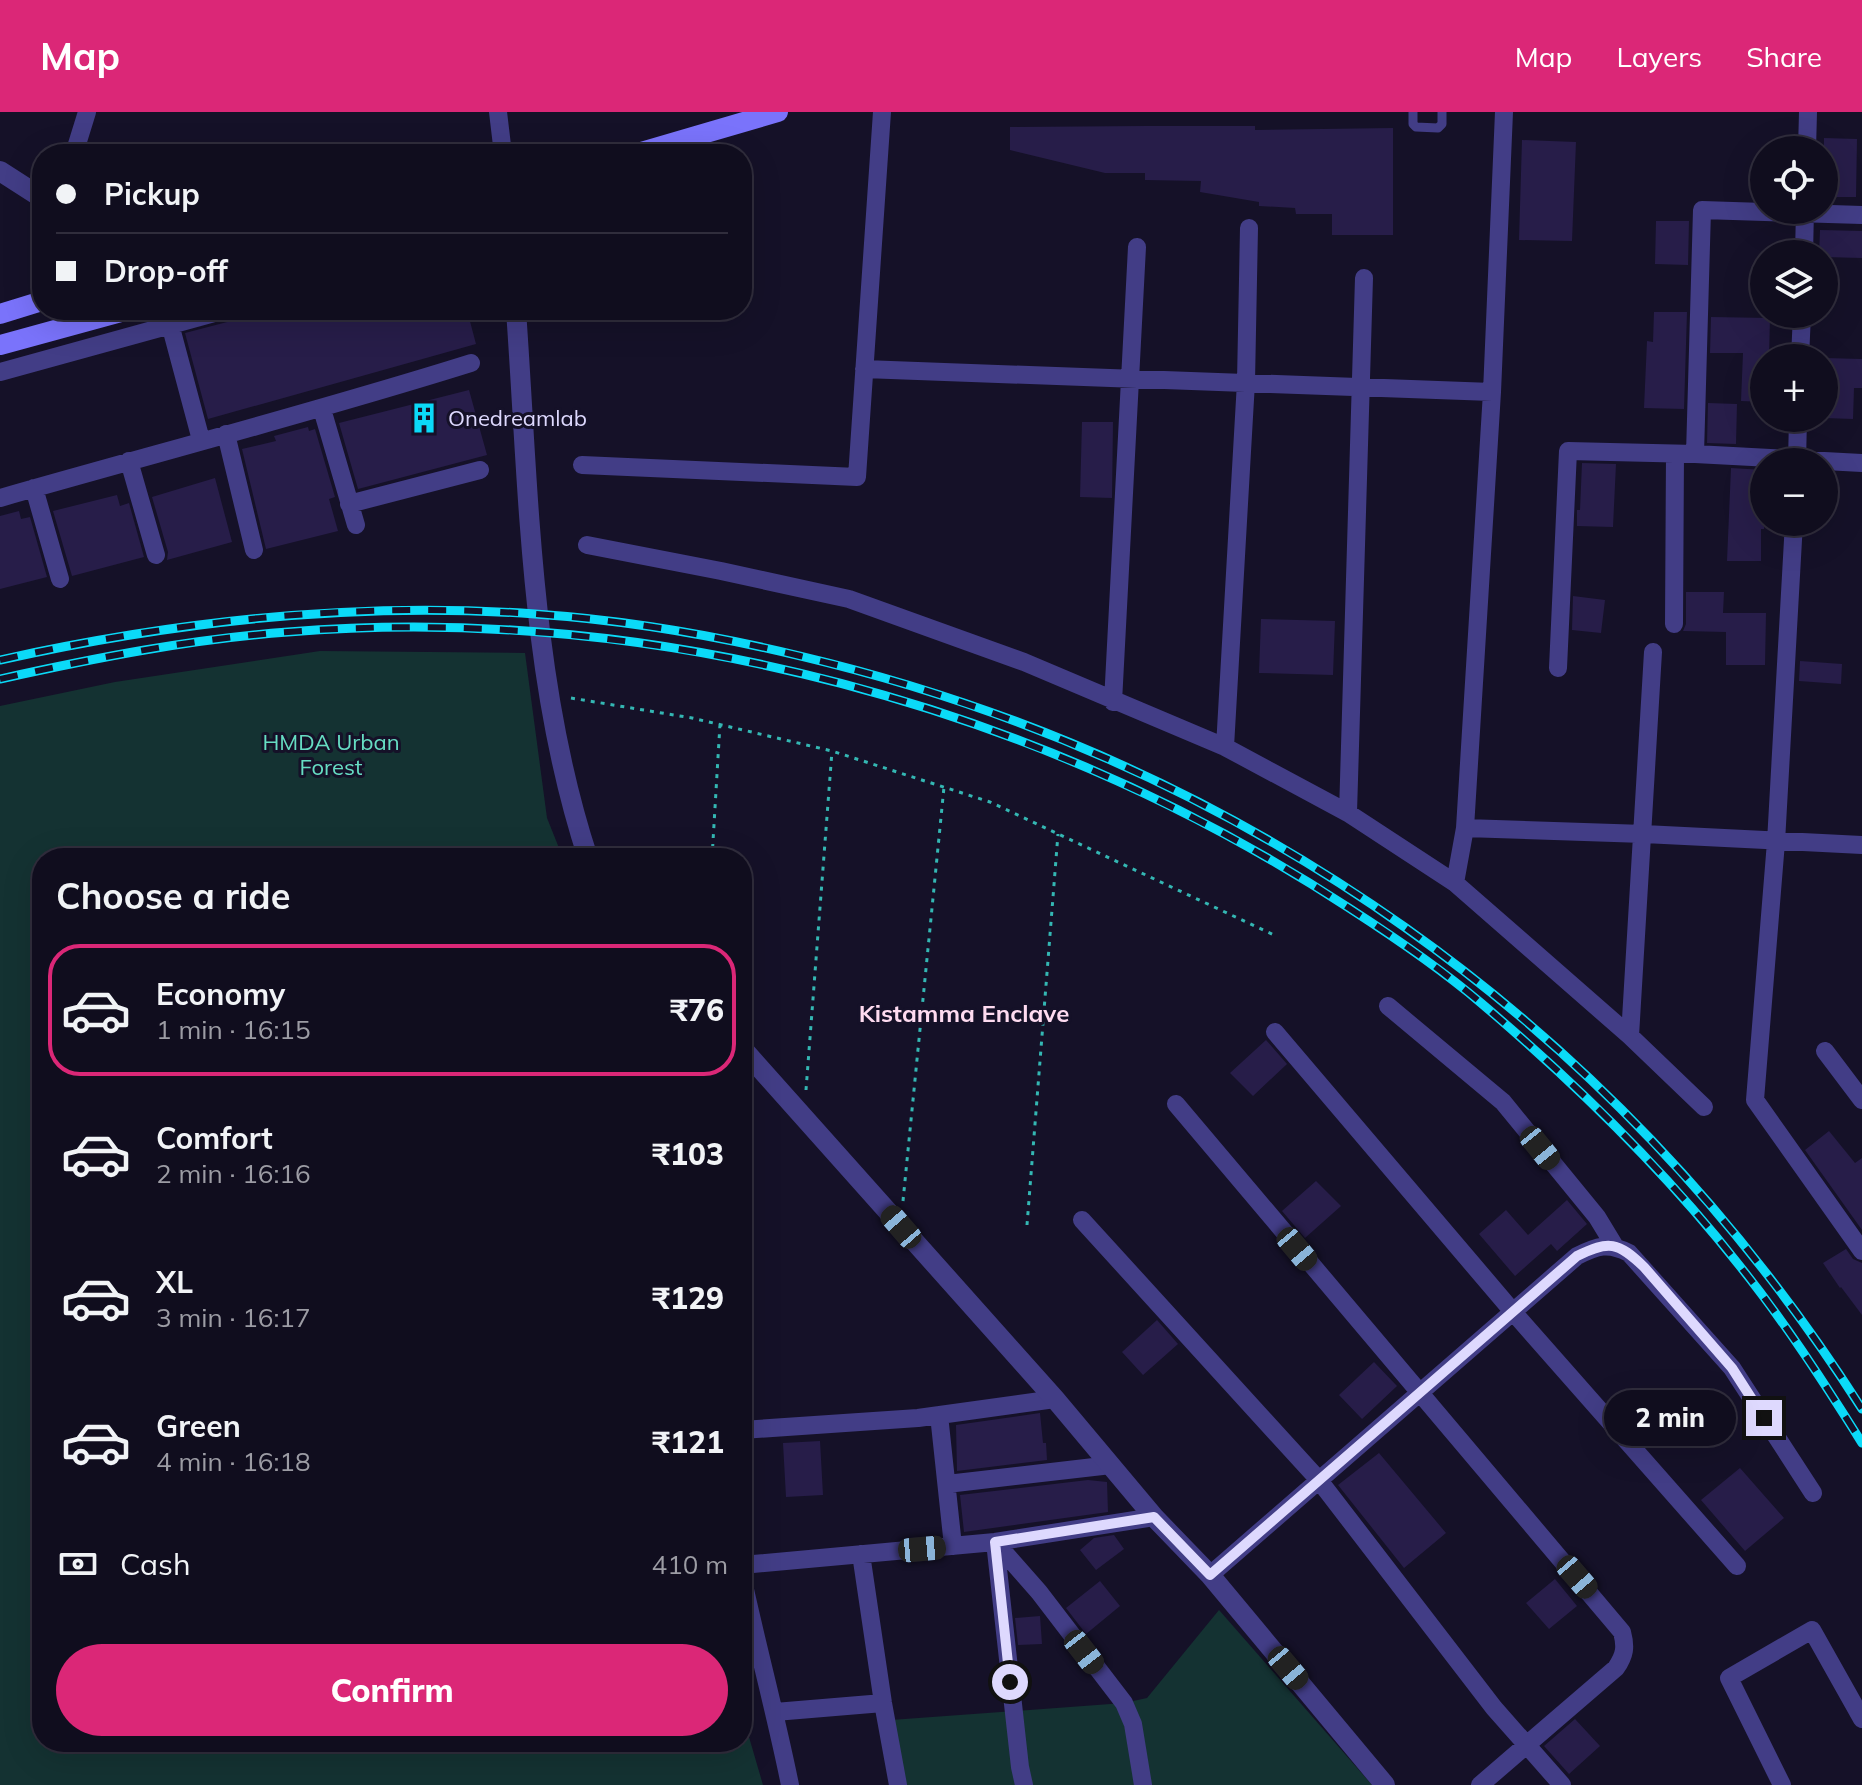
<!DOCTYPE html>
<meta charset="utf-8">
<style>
:root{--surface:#100d1e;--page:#191627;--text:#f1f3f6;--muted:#9c9ca4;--line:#302d3c;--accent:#db2777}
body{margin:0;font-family:Mulish,sans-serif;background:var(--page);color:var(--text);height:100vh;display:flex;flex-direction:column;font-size:30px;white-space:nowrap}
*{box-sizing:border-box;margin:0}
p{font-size:26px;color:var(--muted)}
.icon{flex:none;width:44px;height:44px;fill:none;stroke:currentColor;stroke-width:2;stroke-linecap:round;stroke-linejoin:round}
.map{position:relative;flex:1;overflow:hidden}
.side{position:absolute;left:32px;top:736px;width:720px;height:904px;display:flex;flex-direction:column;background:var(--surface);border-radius:32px;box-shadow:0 8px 32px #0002,0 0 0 2px var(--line)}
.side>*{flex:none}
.top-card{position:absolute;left:32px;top:32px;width:720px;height:176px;border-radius:32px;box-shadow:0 8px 32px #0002,0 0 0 2px var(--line);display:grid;align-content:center;height:176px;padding:0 24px;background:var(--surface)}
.tools{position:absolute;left:1750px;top:24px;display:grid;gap:16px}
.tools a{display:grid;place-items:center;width:88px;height:88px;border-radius:50%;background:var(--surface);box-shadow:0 8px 32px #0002,0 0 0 2px var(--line);font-size:40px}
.end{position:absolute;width:36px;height:36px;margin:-18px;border:10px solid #ded9fe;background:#111;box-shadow:0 0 0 4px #111}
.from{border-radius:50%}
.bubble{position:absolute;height:56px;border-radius:28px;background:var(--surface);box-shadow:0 8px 32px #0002,0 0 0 2px var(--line);font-size:26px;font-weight:800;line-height:56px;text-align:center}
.car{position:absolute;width:24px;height:48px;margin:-24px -12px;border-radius:10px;box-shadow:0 0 6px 2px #0007;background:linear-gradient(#222 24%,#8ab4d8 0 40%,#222 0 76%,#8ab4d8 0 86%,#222 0)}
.top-card b{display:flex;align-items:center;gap:28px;height:76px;font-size:30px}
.top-card b+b{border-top:2px solid var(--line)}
.top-card i{width:20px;height:20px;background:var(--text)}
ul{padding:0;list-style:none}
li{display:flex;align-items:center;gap:24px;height:132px;margin:0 16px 12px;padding:0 8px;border:4px solid transparent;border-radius:32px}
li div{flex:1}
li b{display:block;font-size:30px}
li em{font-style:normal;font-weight:800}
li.selected{border-color:var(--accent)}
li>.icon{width:72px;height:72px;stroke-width:1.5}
h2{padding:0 24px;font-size:36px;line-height:96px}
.pay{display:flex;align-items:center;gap:20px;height:88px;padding:0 24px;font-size:30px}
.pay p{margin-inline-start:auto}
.button{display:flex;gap:16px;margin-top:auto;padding:16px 24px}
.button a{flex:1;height:92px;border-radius:48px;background:var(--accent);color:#fff;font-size:32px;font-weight:800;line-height:92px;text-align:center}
header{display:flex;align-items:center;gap:48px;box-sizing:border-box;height:112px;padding:0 40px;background:var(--accent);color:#fff}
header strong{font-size:38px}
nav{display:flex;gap:44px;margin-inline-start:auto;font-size:28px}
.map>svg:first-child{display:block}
</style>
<header>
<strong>Map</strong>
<nav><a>Map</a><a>Layers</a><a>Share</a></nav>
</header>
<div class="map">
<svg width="1862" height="1673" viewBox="0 0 1862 1673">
<rect width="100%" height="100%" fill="#151128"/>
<path fill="#143232" d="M320,539l205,2 22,165 16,40h-521v884h700v-29l21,72h-763v-1079l115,-24z
M1219,1498l153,175h-468l-13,-65 233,-17 23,-5z"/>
<path fill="#271d49" d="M1145,14h110v4l138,-2v107h-61v-21h-36l-1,-6 -36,-2v-4l-59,-10 1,-11 -56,-1v-7h-40l-95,-23v-23z
M1824,26l33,1 -1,58h-32z
M1522,28l54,2 -4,99 -53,-1z
M1656,109h33l-1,44 -33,-1z
M1820,118l42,1v27l-38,-1v-3h-5z
M273,198h155l2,8 37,-8 9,34 -268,75 -23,-86z
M1654,200h33l-3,97 -40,-1 3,-67 6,1z
M1711,205l59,1 -1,40h-5v44l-23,-1 2,-48h-33z
M1824,246l38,1v29h-8l-1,31 -29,-1z
M469,278l18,65 -129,34 -19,-66z
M1708,291l29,1 -1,40 -29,-1z
M1082,310h31l-1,76 -32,-1z
M308,315l1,4 6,-2 20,68 -6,2 9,32 -72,18 -24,-100 34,-8 -2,-5z
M1582,351l34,1 -3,63 -36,-1v-16h3z
M1731,356l33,2v59h-3v32h-34z
M215,366l17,64 -65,18 1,-8 -16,-55z
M117,383l3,11 9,-3 15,54 -72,19 -19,-65z
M19,399l2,8 9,-2 17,60 -47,12v-73z
M1686,480h38l-1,21h43l-1,52h-39v-33l-43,-1 3,-7z
M1573,484l32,4 -4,33 -29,-3z
M1261,507l74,2 -2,54 -74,-2z
M1800,549l42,3 -1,20 -42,-3z
M1266,928l21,24 -34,32 -23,-23z
M1829,1019l26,32 7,-5v72l-57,-80z
M1316,1069l25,25 -36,32 -23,-27z
M1567,1088l20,24 -30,27 -6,-7 -36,32 -36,-42 27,-24 22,25z
M1846,1137l7,10 9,4v52l-21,-28 -1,1 -17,-25z
M1157,1208l21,24 -35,31 -21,-23z
M1374,1250l23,24 -35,33 -23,-24z
M1040,1301l3,30h3l1,17 -90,11 -1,-46z
M820,1329l3,54 -37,2 -3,-54z
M1379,1341l67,80 -42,35 -66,-83z
M1740,1356l44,50 -39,33 -44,-51z
M1088,1368l19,2 1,30 -144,20 -4,-37z
M1114,1423l10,14 -28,21 -16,-20 14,-12z
M1555,1467l22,27 -28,23 -23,-26z
M1100,1469l20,25 -34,28 -20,-26z
M1040,1504l2,28 -24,1 -3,-27z
M1575,1607l25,27 -31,28 -25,-28z"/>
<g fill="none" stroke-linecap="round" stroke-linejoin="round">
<path stroke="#34b7b3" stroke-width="3" stroke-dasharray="4 6" stroke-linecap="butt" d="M571,586l121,20 140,33 158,51 286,134
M712,746l8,-134
M806,978l26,-339
M903,1089l41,-414
M1027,1113l31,-391"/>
<path stroke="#423d86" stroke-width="9" d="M1413,0v12l3,3 22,1 4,-4v-12"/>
<path stroke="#423d86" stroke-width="18" d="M498,0l5,42
M1807,38l1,-38
M74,42l13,-42
M1804,142l1,-44
M162,198l8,14 31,116
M1800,246l2,-44
M864,257l628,23
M0,260l225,-62
M322,297l34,116
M226,322l28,116
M1695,342l7,-244 160,5
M129,349l27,94
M1797,350l1,-44
M582,353l275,12 25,-365
M34,376l26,91
M0,386c157,-45 315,-86 471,-135
M349,392l131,-34
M1794,410l-18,320 -21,258 107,151
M587,433l134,26 128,28 175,63 201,85 123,66 107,70 10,-55 27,-436 12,-280
M1674,512l1,-170
M1558,556l10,-217 127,3 167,9
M1113,590l24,-455
M1225,635l21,-365 3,-154
M1348,701l16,-535
M1465,716l179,6 218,11
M1455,771l175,153 74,71
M1388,894l115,96 94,115 17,28
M1275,920l239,281 223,253
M1630,924l23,-384
M1825,939l37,49
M1176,992l446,528c4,15 3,23 -6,36l-136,117
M1082,1108l236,259 176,229 68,77
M939,1303l14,131
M742,1318l176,-12 137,-19
M947,1372l164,-19
M995,1430l44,50 85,111 9,21 10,61
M995,1430l25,225 4,18
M861,1442l22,149 15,82
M742,1453l253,-23 159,-25
M1210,1463l367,-319c20,-10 31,-14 52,-3l103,115 81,125
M742,1464c15,70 34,139 48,209
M775,1600l108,-9
M1782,1673l-53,-107 83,-48 50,89"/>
<path stroke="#423d86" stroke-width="20" d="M0,59l42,27
M516,198c13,183 14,372 72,548
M742,936l313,351 99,118 56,58 175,210"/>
<path stroke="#7a73fb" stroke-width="20" d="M634,42l144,-42
M0,202l42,-13
M0,233l128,-35"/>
<g stroke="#0bdaf8" stroke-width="9">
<path id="rail" d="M0,548c176,-39 354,-59 535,-46 89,6 178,21 265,42 444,105 816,368 1062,753
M0,567c95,-21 191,-40 288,-47 369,-29 752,74 1061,276 45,29 91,60 132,95 93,79 182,165 258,262 45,56 84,116 123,178"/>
</g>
<use href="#rail" stroke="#151128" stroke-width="6" stroke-dasharray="18" stroke-linecap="butt"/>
</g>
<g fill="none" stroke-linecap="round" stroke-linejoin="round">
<path stroke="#ded9fe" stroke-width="10" d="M1010,1570l-15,-140 159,-25 56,58 367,-319c32,-16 41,-14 67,11l88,101 32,50"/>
</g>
<defs>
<g id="building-bare" transform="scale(2.4)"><path d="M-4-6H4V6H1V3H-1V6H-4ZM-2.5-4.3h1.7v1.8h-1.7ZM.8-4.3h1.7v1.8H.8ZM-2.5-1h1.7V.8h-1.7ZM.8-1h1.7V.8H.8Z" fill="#0bdaf8" stroke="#151128" stroke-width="2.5" paint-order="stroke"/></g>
</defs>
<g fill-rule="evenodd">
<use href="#building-bare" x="424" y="306"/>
</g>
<g text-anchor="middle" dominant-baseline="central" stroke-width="6" stroke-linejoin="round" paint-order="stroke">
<g font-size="22" fill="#ded9fe" stroke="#151128" text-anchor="start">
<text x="448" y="306">Onedreamlab</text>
</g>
<g font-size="22" fill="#66ddc3" stroke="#151128">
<text x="331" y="630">HMDA Urban<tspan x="331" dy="25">Forest</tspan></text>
</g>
<g font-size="24" font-weight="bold" fill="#fedbf0" stroke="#151128">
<text x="964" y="901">Kistamma Enclave</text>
</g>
</g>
</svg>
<div class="tools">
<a><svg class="icon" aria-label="locate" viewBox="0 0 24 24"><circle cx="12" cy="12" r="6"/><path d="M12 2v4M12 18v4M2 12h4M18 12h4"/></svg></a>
<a><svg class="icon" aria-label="layers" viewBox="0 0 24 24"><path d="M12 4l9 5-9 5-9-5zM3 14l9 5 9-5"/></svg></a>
<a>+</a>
<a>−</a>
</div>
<i class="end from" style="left:1010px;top:1570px"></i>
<i class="end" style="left:1764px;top:1306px"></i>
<div class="bubble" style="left:1604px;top:1278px;width:132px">2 min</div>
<i class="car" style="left:1540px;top:1036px;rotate:141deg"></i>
<i class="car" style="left:901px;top:1115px;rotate:319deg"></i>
<i class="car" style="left:1297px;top:1137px;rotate:140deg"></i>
<i class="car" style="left:922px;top:1437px;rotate:85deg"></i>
<i class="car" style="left:1577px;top:1465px;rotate:139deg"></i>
<i class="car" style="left:1084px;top:1540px;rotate:142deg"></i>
<i class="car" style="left:1288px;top:1556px;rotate:140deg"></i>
<div class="top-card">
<b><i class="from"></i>Pickup</b>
<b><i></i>Drop-off</b>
</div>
<section class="side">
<h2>Choose a ride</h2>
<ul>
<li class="selected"><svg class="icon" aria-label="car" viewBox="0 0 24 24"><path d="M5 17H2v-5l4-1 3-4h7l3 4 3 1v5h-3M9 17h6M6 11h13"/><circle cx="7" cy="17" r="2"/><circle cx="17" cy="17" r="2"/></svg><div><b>Economy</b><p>1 min · 16:15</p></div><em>₹76</em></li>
<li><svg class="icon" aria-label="car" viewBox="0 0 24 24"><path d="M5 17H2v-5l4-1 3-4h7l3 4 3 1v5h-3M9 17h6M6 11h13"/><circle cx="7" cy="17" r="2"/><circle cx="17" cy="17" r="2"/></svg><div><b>Comfort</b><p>2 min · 16:16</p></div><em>₹103</em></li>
<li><svg class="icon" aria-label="car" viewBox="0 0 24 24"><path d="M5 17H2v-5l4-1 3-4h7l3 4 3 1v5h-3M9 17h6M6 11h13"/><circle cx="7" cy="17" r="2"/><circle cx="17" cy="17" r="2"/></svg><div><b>XL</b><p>3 min · 16:17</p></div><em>₹129</em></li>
<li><svg class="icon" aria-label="car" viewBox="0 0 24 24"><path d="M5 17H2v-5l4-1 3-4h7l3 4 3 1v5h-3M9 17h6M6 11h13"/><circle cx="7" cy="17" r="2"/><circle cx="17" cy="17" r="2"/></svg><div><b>Green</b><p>4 min · 16:18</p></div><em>₹121</em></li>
</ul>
<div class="pay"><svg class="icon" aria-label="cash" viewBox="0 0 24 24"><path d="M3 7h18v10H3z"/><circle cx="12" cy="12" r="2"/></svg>Cash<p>410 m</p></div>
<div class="button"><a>Confirm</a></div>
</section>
</div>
